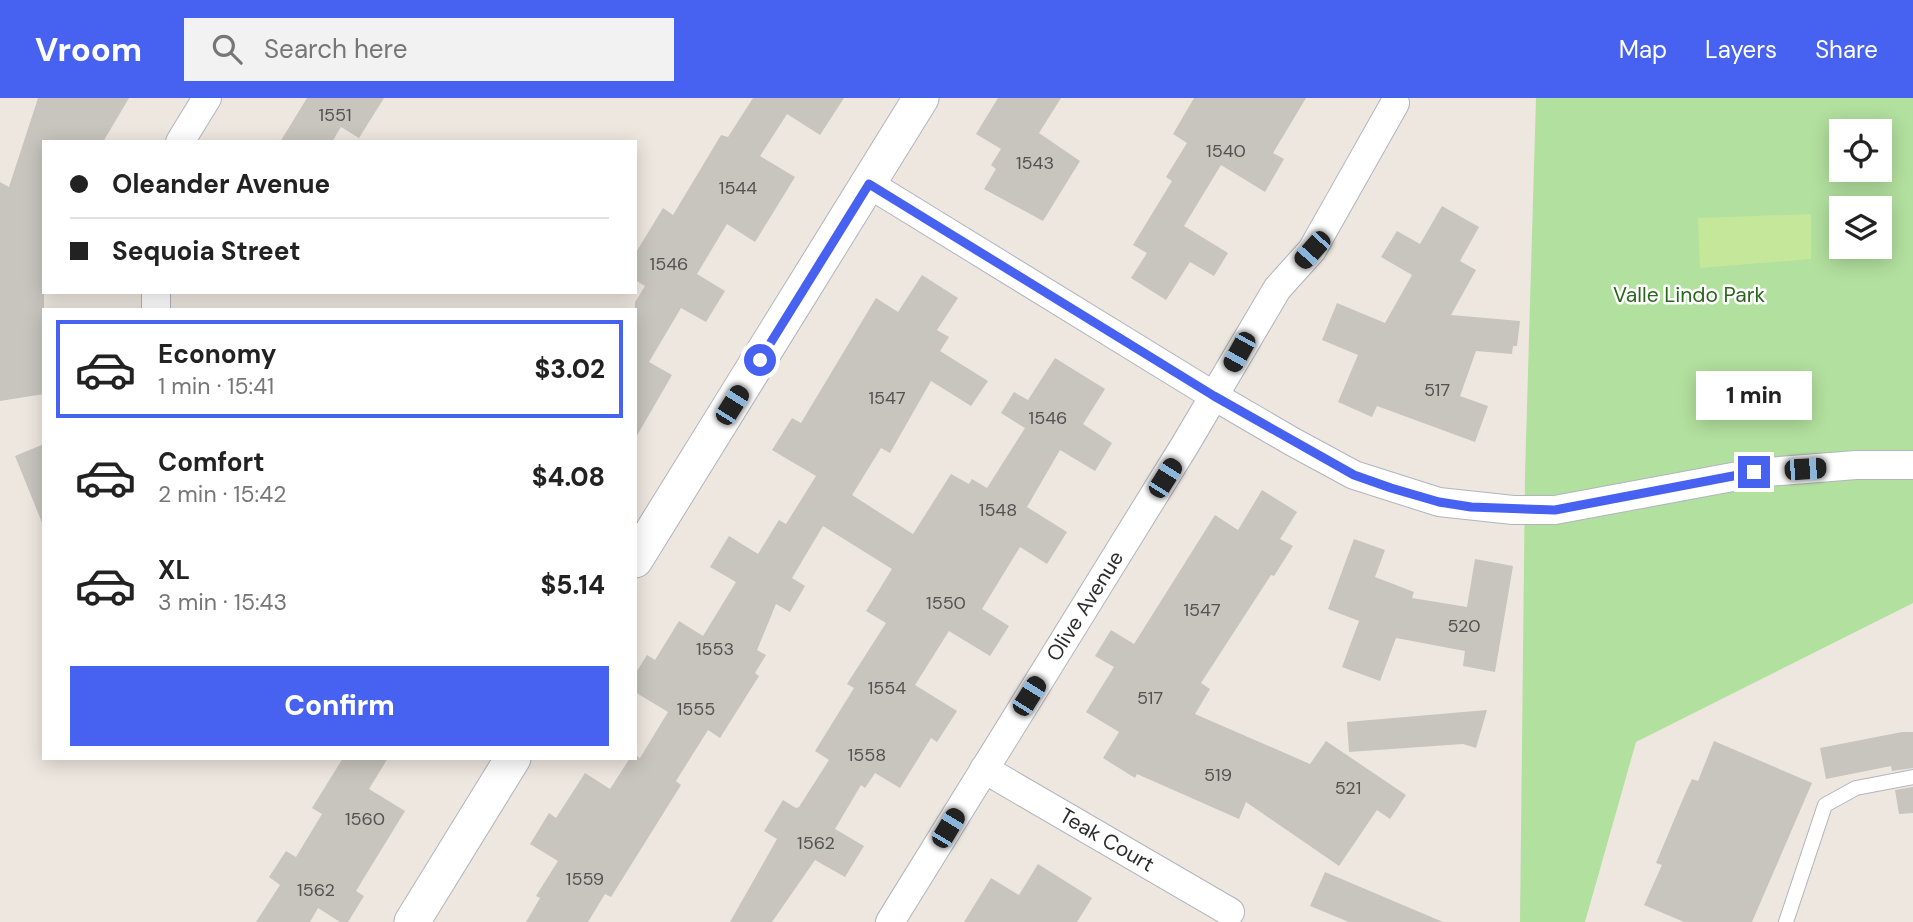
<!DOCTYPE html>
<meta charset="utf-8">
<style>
:root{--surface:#fff;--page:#f2f2f2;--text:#222;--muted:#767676;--line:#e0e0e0;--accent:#4761f1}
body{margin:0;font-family:"DM Sans",sans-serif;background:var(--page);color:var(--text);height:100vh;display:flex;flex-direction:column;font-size:26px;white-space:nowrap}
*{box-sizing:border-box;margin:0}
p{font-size:23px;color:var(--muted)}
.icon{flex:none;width:38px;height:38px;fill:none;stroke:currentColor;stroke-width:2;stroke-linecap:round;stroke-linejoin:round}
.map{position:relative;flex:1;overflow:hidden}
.drawer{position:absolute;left:42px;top:210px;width:595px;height:452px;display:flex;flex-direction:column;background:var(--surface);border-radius:0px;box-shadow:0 4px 18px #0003}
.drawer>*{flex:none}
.hud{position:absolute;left:42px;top:42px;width:595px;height:154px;border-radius:0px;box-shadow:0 4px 18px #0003;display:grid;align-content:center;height:154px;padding:0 28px;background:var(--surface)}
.fabs{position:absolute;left:1829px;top:21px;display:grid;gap:14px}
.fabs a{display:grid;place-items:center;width:63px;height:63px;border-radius:0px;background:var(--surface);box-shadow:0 4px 18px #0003;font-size:35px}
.end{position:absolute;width:32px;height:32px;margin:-16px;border:9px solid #4761f1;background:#fff;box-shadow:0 0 0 4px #fff}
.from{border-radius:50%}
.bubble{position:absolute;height:49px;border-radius:0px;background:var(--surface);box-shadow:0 4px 18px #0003;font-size:23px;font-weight:800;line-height:49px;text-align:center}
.car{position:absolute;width:21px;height:42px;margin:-21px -10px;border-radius:9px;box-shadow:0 0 5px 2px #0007;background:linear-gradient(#222 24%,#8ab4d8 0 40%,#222 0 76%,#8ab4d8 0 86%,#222 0)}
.hud b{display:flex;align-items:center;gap:24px;height:66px;font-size:26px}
.hud b+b{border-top:2px solid var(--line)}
.hud i{width:18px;height:18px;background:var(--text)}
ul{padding:12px 0 0;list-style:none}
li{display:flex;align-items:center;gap:21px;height:98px;margin:0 14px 10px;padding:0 14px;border:4px solid transparent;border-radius:0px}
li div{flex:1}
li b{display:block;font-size:26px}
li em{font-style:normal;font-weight:800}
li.selected{border-color:var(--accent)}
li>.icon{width:63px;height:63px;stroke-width:1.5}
.cta{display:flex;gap:14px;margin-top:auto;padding:14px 28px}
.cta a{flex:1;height:80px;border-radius:0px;background:var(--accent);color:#fff;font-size:28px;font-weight:800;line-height:80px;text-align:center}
header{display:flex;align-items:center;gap:42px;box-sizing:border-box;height:98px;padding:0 35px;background:var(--accent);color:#fff}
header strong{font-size:33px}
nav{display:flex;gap:38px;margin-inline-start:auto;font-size:24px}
.search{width:490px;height:63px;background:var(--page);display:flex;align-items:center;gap:18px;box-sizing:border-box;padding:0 24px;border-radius:0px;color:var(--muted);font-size:26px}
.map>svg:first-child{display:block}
</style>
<header>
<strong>Vroom</strong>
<div class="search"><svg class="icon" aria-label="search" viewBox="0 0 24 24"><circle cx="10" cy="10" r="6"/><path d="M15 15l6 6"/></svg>Search here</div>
<nav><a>Map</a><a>Layers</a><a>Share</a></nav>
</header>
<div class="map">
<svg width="1913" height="824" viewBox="0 0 1913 824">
<rect width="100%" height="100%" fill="#ede7df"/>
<path fill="#b2e09e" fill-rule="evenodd" d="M1536,0h377v505l-277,139 -51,180h-65l5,-447zM1841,33h39v39h-39zM1841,110h39v39h-39z"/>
<path fill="#c4e79a" d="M1811,116v45l-111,9 -2,-50z"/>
<path fill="#c8c4be" d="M38,0h91l-26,44h-59v252l-44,7v-219l9,5z
M307,0h77l-25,40 -18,-11 -9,15h-52z
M753,0h91l-24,37 -33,-21 -27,42 35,21 -40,65 -28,-18 -30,50 28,17 -19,31 -25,-14 -32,54 23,13 -37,64v-137l10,-16 -10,-6v-26l28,-46 10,7 48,-80 7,2z
M998,0h63l-22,35 41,28 -37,60 -59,-32 12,-20 -5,-4 10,-16 -25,-15z
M1194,0h112l-33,55 11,6 -19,33 -44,-27 -37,61 44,27 -14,23 -24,-14 -24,38 -35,-22 16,-25 -14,-8 39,-64 -6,-4 21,-34 -14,-9z
M1442,108l37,21 -19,34 16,9 -25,45 69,6 -3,25h-4l-1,8 -36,-3 -16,45 28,10 -13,36 -98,-36 -5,11 -34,-15 20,-47 -36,-15 15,-37 48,20 27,-48 -31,-18 16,-26 23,13z
M922,177l36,23 -21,32 12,7 -9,14 48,30 -17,25 -40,-25 -41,72 -9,-5 -29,47 61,39 38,-60 18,10 3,-5 15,9 38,-60 -24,-15 13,-21 14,8 27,-42 50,31 -22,35 29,19 -17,28 -35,-21 -33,57 40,25 -20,32 -27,-17 -38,62 27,17 -19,30 -41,-25 -34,54 42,26 -20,31 -6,-4 -31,50 -25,-15 -10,15 -4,-3 -26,44 29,17 -19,31 -30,-17 -43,62h-42l47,-83 -13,-8 19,-31 13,8 3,-1 30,-47 -14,-9 39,-63 -7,-4 39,-61 -20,-12 26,-42 -69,-43 -31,52 13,8 -15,26 -14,-8 -19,46 9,5 -11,18 4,3 -39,62 -12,-8 -32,51 5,4 -70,112 -6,-3 -17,28h-62l14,-24 -4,-2 22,-35 -28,-17 19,-31 7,5 29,-45 25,16 20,-31h5v-3l5,3 28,-46 -33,-20v-18l12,-19 8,5 24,-39 24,15 33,-54 -26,-15 19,-31 29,18 21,-34 7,4 30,-48 -44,-26 20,-32 9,5 75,-125 22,14z
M44,346v81h-1l-28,-69z
M1262,392l35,22 -17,27 13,7 -19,30 -3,-1 -70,108 9,6 -15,25 115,50 16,-23 80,54 -16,24 -13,-9 -38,56 -93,-64 -7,17 -102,-45 -2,4 -32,-20 16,-26 -33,-20 28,-45 -19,-11 16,-26 23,14 81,-129 23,15z
M1354,441l31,11 -10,27 39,15 -2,6 55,9 8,-48 38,7 -18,106 -32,-6 2,-15 -69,-13 -16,43 -38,-14 17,-46 -31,-12z
M1487,612l-11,38 -13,-4 -114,8 -2,-30z
M1902,634h11v36l-21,3 -1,-5 -65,13 -6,-31z
M1714,643l98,42 -60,139h-68l-40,-17 18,-40 -6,-2 29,-69 7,-15 6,2z
M343,660h45l-19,31 36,22 -49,80 8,5 -16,26h-8l-22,-14 -8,14h-54l24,-37 -11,-8 17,-26 10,6 26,-43 -10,-6z
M1913,689v26l-14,1 -4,-24z
M1038,766l54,34 -15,24h-113l27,-44 28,17z
M1325,774l118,50h-94l-39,-16z"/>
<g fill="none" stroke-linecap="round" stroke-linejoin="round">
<g stroke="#b2b4be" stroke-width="16">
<path id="service" d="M1786,824l39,-117 31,-17 57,-11"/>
</g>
<g stroke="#b2b4be" stroke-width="30">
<path id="minor" d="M180,44l27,-44
M869,86l345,212 79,46 61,33 85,27 74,8h42l199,-37 102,-8h57
M156,194v18
M984,671l246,143
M890,824l295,-477 92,-156 35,-39 83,-147"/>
</g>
<g stroke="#b2b4be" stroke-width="37">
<path id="tertiary" d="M635,462l286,-462
M412,824l101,-164"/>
</g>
<use href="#service" stroke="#fff" stroke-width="14"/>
<use href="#minor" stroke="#fff" stroke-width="28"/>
<use href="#tertiary" stroke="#fff" stroke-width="35"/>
</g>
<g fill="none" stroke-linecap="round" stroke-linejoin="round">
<path stroke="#4761f1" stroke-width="9" d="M760,262l109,-176 345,212 140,79 37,13 48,14 32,5 84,3 199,-38"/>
</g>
<g text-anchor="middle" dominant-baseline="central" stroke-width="5" stroke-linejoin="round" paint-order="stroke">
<g font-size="18" fill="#535250">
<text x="335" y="17">1551</text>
<text x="1226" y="53">1540</text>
<text x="1035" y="65">1543</text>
<text x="738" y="90">1544</text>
<text x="669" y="166">1546</text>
<text x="1437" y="292">517</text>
<text x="887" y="300">1547</text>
<text x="1048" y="320">1546</text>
<text x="998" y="412">1548</text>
<text x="946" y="505">1550</text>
<text x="1202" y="512">1547</text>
<text x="1464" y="528">520</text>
<text x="715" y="551">1553</text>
<text x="887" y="590">1554</text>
<text x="1150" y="600">517</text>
<text x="696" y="611">1555</text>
<text x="867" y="657">1558</text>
<text x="1218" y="677">519</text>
<text x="1348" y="690">521</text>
<text x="365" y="721">1560</text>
<text x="816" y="745">1562</text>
<text x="585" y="781">1559</text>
<text x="316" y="792">1562</text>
</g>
<g font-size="21" fill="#2b661e" stroke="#fff">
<text x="1689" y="197">Valle Lindo Park</text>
</g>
<g font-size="21" fill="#2c2c2c" stroke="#fff">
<text transform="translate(1085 508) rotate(-58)">Olive Avenue</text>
<text transform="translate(1107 742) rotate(30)">Teak Court</text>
</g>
</g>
</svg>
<div class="fabs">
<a><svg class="icon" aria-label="locate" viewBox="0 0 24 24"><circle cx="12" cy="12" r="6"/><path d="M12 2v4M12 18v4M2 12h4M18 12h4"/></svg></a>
<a><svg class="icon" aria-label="layers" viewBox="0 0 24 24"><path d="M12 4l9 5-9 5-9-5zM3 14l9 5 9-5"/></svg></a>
</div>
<i class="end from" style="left:760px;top:262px"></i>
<i class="end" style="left:1754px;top:374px"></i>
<div class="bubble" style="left:1696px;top:273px;width:116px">1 min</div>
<i class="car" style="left:1312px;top:152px;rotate:222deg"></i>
<i class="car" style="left:1239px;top:254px;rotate:209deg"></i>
<i class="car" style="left:732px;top:307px;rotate:32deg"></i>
<i class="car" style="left:1805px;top:371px;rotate:86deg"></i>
<i class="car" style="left:1165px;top:380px;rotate:32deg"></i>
<i class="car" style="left:1029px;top:598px;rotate:32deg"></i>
<i class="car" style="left:948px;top:730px;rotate:31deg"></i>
<div class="hud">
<b><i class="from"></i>Oleander Avenue</b>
<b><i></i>Sequoia Street</b>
</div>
<section class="drawer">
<ul>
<li class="selected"><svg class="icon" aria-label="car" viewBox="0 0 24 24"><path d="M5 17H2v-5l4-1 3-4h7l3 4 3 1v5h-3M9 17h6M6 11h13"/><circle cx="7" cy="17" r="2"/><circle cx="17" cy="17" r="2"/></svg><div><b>Economy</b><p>1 min · 15:41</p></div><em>$3.02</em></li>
<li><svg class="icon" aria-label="car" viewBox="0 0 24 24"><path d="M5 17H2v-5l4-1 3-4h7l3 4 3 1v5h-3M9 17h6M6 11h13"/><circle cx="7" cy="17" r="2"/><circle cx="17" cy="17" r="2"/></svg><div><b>Comfort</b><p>2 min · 15:42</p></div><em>$4.08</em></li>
<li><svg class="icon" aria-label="car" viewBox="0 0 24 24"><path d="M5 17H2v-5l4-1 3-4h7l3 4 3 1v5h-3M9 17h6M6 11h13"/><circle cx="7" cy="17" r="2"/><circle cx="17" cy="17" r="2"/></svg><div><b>XL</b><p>3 min · 15:43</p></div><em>$5.14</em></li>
</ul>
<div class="cta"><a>Confirm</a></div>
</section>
</div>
